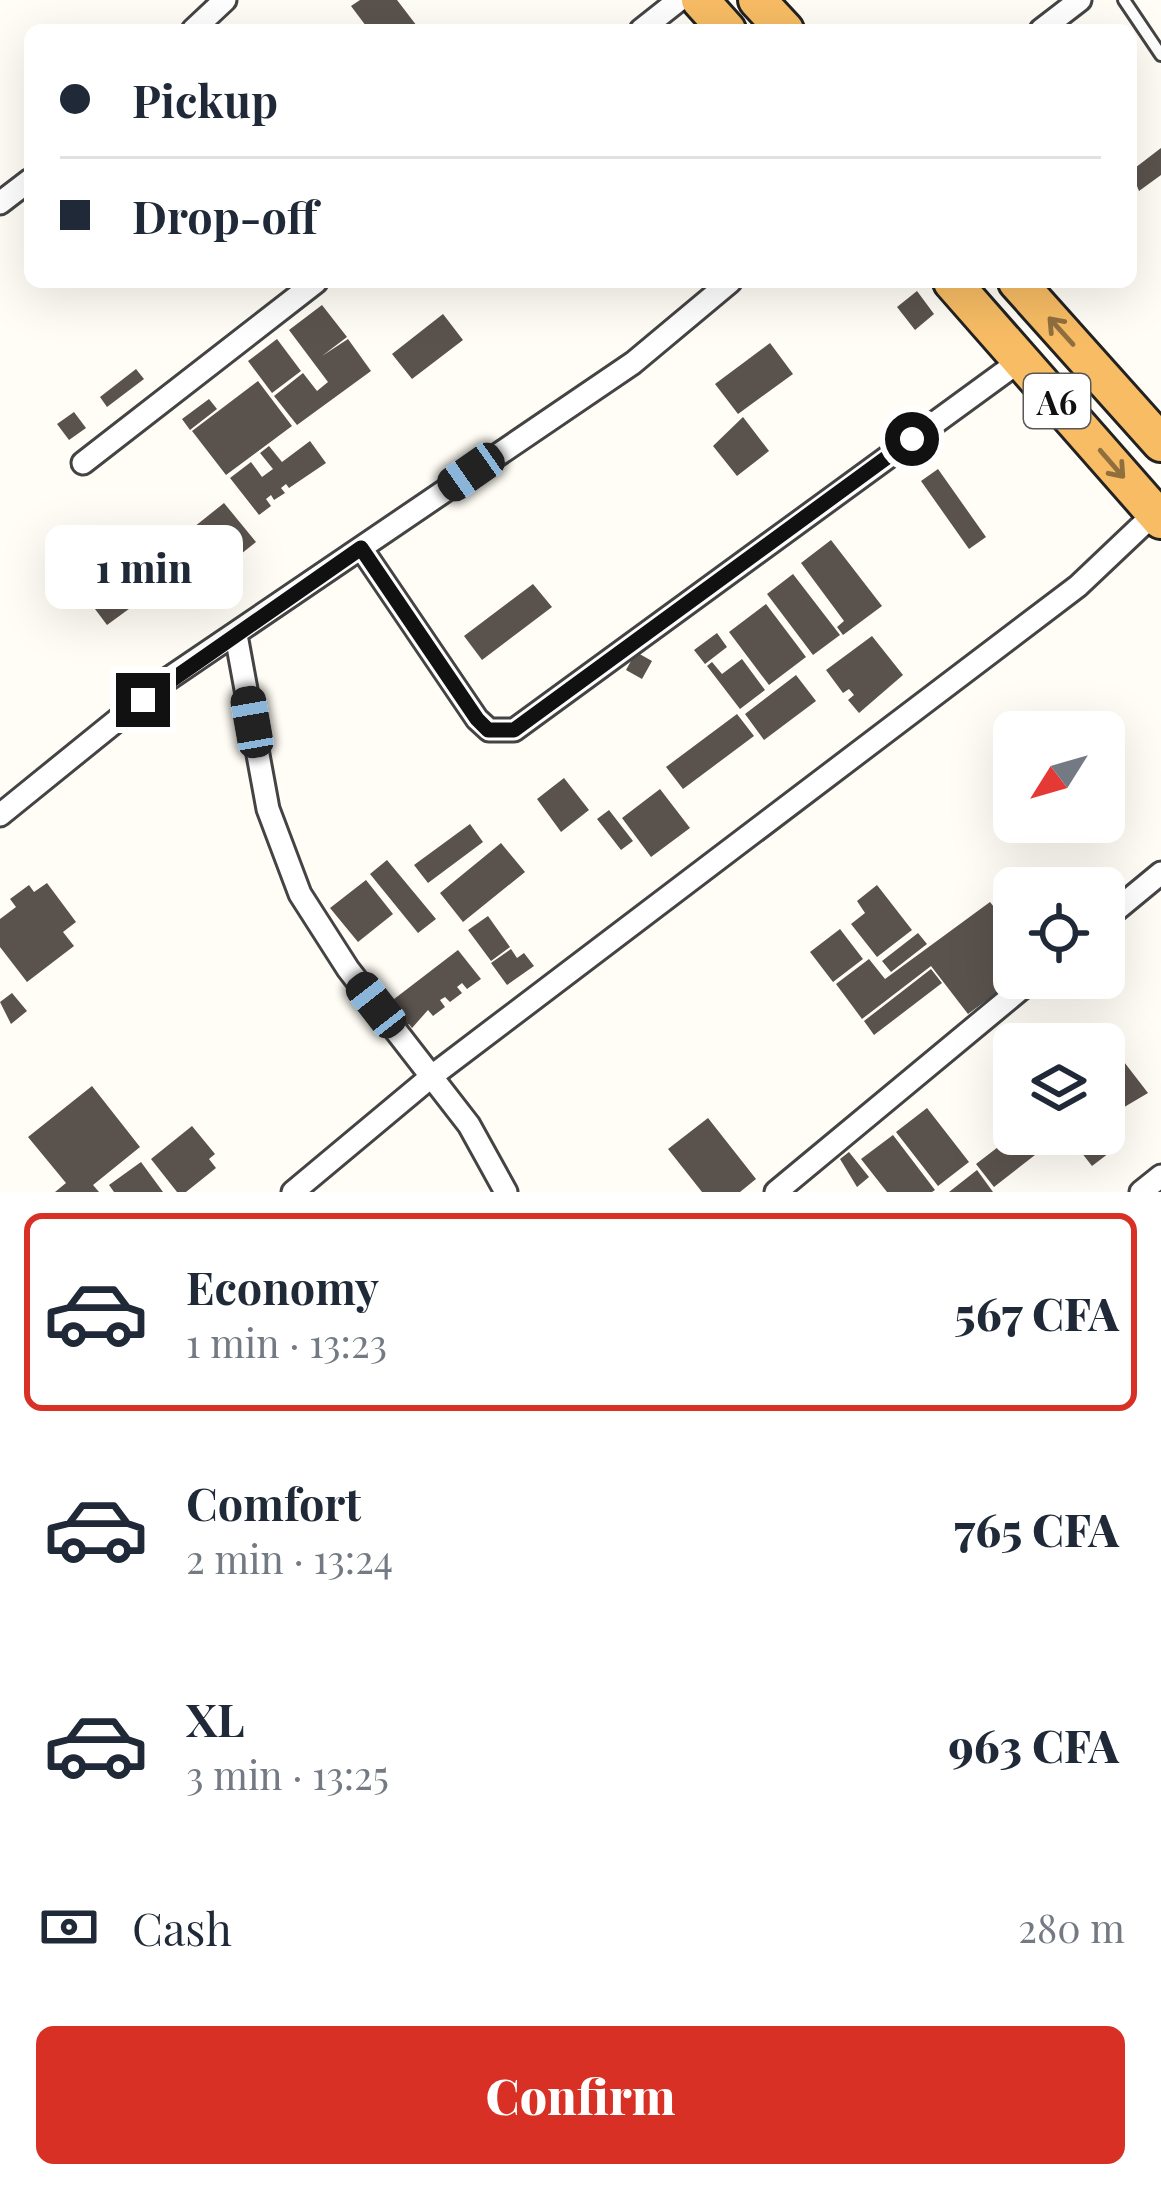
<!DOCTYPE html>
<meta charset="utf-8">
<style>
:root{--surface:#fff;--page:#f2f2f3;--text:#1f2937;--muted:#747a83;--line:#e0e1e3;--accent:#d93025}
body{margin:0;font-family:"Playfair Display",serif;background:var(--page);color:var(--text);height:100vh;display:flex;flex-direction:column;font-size:45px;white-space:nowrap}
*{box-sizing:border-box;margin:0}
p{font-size:39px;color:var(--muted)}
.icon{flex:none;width:66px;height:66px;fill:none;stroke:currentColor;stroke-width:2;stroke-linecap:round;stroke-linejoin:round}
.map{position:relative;height:1192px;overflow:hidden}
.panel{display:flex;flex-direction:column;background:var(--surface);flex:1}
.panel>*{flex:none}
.guide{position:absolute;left:24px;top:24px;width:1113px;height:264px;border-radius:18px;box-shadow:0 12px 48px #0002;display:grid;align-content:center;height:264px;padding:0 36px;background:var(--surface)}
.needle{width:78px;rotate:233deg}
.tools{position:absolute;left:993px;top:711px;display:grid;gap:24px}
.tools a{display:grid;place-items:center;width:132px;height:132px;border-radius:18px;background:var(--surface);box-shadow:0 12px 48px #0002;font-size:60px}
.end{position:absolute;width:54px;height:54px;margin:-27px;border:15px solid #111;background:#fff;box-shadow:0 0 0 6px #fff}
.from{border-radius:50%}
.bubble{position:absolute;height:84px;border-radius:18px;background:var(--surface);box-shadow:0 12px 48px #0002;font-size:39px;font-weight:800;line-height:84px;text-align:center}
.car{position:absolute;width:36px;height:72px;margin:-36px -18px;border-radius:15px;box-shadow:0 0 9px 3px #0007;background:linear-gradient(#222 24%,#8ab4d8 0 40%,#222 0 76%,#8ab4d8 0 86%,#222 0)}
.guide b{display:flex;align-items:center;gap:42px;height:114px;font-size:45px}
.guide b+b{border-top:3px solid var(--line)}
.guide i{width:30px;height:30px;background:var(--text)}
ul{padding:21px 0 0;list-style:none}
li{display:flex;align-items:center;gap:36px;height:198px;margin:0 24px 18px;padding:0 12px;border:6px solid transparent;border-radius:18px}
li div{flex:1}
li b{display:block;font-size:45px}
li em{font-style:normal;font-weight:800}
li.active{border-color:var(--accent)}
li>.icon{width:108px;height:108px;stroke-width:1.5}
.pay{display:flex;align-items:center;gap:30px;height:132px;padding:0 36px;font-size:45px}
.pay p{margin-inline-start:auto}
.primary-button{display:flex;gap:24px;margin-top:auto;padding:24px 36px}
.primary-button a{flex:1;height:138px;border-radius:18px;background:var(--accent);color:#fff;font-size:48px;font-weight:800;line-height:138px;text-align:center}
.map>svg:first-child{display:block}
</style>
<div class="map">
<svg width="1161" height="1192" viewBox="0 0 1161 1192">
<rect width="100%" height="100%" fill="#fffdf5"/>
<path fill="#5a524d" d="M360,0h37l23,30h-51l-18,-24z
M1161,148v27l-22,16 -8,-20z
M917,291l17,23 -19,16 -18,-23z
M322,305l25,32 -25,19 26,-17 23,32 -74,54 -23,-29 29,-23 14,18 11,-9 -39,-52z
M443,314l20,26 -51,39 -20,-25z
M277,339l24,32 -29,22 -24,-32z
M770,343l23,31 -55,40 -23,-30z
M136,369l8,10 -37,28 -7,-10z
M258,381l34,45 -66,49 -34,-44z
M209,399l8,10 -27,21 -8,-11z
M74,412l12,16 -17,12 -12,-16z
M743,417l26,34 -32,25 -24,-30z
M310,441l16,22 -37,25 -3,-4 -5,4 4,5 -11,7 -3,-5 -5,4 5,7 -12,9 -29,-37 21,-16 11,15 11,-8 -13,-16 9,-7 13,16z
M938,469l48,68 -17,12 -48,-68z
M224,503l32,39 -45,36 -32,-39z
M831,540l51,66 -39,29 -6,-8 7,-6 -43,-58z
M132,550l27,37 -52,38 -27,-36z
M793,574l47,61 -27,20 -46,-61z
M533,584l19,23 -70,53 -18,-24z
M766,604l40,53 -37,28 -40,-53z
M717,633l10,14 -22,17 -11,-14z
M872,636l31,39 -44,38 -11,-13 6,-5 -5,-6 -6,4 -17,-23z
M636,652l16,9 -10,18 -16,-9z
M742,659l23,31 -25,19 -33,-43 5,-4 10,12z
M796,675l20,26 -52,39 -19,-26z
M737,714l17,22 -71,53 -17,-22z
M564,778l25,32 -28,22 -24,-33z
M660,789l30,39 -39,29 -29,-39z
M609,810l24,31 -12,9 -24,-31z
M470,824l13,18 -55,41 -14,-18z
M501,843l24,29 -62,50 -23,-29z
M387,860l49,59 -18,14 -48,-59z
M366,880l27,34 -35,28 -28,-34z
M47,883l29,39 -13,10 11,14 -47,36 -27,-35v-28l16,-12 -6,-8 19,-14 5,7z
M877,885l35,45 -35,27 -26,-33 14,-11 -8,-12z
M990,902l24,30v48l-46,34 -37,-48 -69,53 -26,-35 33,-25 16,20z
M488,916l22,31 -19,14 -23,-31z
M840,929l23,30 -30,23 -23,-30z
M918,933l9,11 -36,28 -9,-11z
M511,949l6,9 7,-5 10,13 -27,19 -16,-22z
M458,950l23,29 -14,10 -5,-6 -5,4 5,6 -12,9 -5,-5 -5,3 5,7 -12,9 -5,-6 -16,18 -3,-4 -6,5 -18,-23z
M931,969l11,14 -68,52 -10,-14z
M12,993l15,18 -16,13 -11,-22z
M1092,1027l21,28 -9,7v-18h-33z
M1121,1058l27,35 -44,26v-48z
M92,1086l48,61 -47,38 6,7h-44l11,-9 -38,-46z
M927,1108l42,54 -31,24 -42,-54z
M708,1118l48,61 -16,13h-38l-34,-43z
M192,1126l23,28 -6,5 7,9 -30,24h-9l-26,-33z
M1015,1134h47l-68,53 -18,-23z
M1067,1134h33l13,16 -21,16z
M893,1135l42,55 -3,2h-45l-26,-33z
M849,1152l20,25 -12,10 -17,-28z
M141,1162l22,30h-49l-5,-7z
M977,1170l16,22h-44z"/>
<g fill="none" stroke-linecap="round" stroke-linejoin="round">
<g stroke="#444" stroke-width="16">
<path id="service" d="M1124,0l37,55"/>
</g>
<g stroke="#444" stroke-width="27">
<path id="minor" d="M193,30l32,-30
M641,30l38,-30
M1041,30l39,-30
M0,203l30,-23
M83,463l233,-181
M361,548l116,171 12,11h25l507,-370
M236,635l32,174 32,85 48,75 121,156 37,67
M0,815l168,-136 465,-316 97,-81
M1104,920l57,-47
M293,1192l139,-116 646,-490 77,-73
M776,1192l258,-214
M1141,1192l20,-16"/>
</g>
<g stroke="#222" stroke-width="42">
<path id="trunk" d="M700,0l27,30
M757,0l28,30
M952,282l209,238
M1017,282l144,161"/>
</g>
<use href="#service" stroke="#fff" stroke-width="10"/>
<use href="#minor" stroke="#fff" stroke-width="21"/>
<use href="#trunk" stroke="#f7bc64" stroke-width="36"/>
</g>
<defs><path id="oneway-shaft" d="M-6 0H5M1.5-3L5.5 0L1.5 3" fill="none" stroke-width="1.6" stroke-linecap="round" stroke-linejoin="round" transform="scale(3)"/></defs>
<g stroke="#906f3f">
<use href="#oneway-shaft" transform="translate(1061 331) rotate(-132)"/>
<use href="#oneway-shaft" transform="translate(1112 464) rotate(49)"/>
</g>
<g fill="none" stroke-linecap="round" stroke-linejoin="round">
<path stroke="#111" stroke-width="15" d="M143,700l218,-152 116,171 11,11h26l398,-291"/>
</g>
<g text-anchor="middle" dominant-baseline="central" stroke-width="12" stroke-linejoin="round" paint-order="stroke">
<rect fill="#fff" stroke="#585858" stroke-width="3" x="1024" y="374" width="66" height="54" rx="9"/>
<g font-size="33" font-weight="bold" fill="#111">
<text x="1057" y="401">A6</text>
</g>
</g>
</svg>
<div class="tools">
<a><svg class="needle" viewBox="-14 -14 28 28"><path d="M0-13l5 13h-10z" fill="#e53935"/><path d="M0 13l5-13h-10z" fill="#747a83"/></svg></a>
<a><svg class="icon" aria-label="locate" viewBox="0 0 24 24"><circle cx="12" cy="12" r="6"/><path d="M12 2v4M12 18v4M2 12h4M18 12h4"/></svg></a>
<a><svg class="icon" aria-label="layers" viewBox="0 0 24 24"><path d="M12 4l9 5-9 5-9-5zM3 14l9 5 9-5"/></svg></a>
</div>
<i class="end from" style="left:912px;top:439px"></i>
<i class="end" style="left:143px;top:700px"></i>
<div class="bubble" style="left:45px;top:525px;width:198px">1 min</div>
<i class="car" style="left:471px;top:472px;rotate:235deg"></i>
<i class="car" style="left:252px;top:722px;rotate:350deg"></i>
<i class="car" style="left:376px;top:1005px;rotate:322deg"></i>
<div class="guide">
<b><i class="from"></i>Pickup</b>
<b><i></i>Drop-off</b>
</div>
</div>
<section class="panel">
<ul>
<li class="active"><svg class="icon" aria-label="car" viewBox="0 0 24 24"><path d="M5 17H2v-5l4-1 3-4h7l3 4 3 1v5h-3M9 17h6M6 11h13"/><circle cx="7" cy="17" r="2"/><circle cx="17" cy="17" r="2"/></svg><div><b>Economy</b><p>1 min · 13:23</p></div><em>567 CFA</em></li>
<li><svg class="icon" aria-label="car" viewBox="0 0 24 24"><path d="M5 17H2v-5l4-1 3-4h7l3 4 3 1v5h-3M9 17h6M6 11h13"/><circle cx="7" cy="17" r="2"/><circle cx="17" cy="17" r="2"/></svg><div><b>Comfort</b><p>2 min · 13:24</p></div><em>765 CFA</em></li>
<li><svg class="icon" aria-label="car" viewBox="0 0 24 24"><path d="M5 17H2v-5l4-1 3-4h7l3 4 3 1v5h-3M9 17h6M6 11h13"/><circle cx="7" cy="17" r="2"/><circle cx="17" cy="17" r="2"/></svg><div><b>XL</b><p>3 min · 13:25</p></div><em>963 CFA</em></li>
</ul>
<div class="pay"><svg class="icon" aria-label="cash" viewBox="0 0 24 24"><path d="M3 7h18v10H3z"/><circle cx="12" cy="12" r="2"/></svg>Cash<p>280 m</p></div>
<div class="primary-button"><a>Confirm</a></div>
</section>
